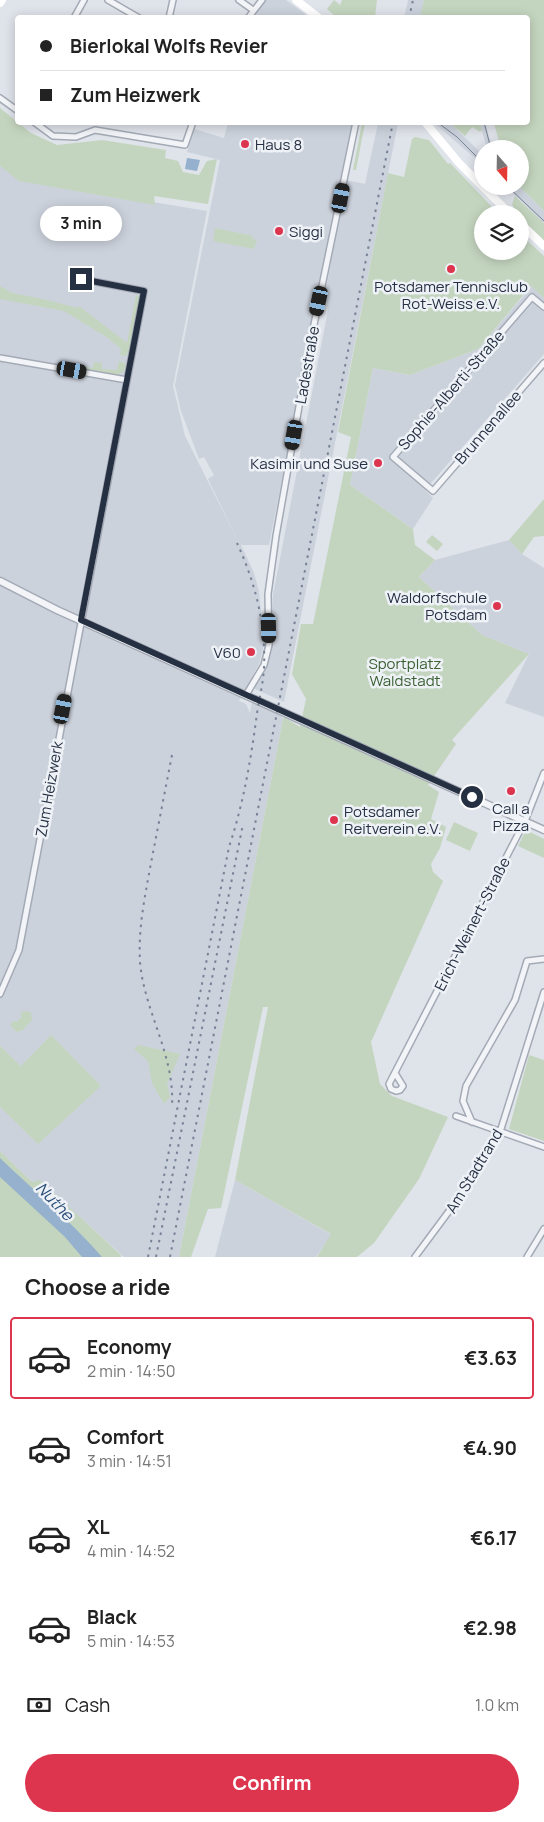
<!DOCTYPE html>
<meta charset="utf-8">
<style>
:root{--surface:#fff;--page:#f6f6f6;--text:#222;--muted:#767676;--line:#e0e0e0;--accent:#dd354e}
body{margin:0;font-family:Manrope,sans-serif;background:var(--page);color:var(--text);height:100vh;display:flex;flex-direction:column;font-size:19px;white-space:nowrap}
*{box-sizing:border-box;margin:0}
p{font-size:16px;color:var(--muted)}
.icon{flex:none;width:28px;height:28px;fill:none;stroke:currentColor;stroke-width:2;stroke-linecap:round;stroke-linejoin:round}
.map{position:relative;height:1257px;overflow:hidden}
.side{display:flex;flex-direction:column;background:var(--surface);flex:1}
.side>*{flex:none}
.guide{position:absolute;left:15px;top:15px;width:515px;height:110px;border-radius:5px;box-shadow:0 2px 12px #0003;display:grid;align-content:center;height:110px;padding:0 25px;background:var(--surface)}
.needle{width:32px;rotate:160deg}
.fabs{position:absolute;left:474px;top:140px;display:grid;gap:10px}
.fabs a{display:grid;place-items:center;width:55px;height:55px;border-radius:50%;background:var(--surface);box-shadow:0 2px 12px #0003;font-size:25px}
.end{position:absolute;width:22px;height:22px;margin:-11px;border:6px solid #263043;background:#fff;box-shadow:0 0 0 2px #fff}
.from{border-radius:50%}
.bubble{position:absolute;height:35px;border-radius:18px;background:var(--surface);box-shadow:0 2px 12px #0003;font-size:16px;font-weight:700;line-height:35px;text-align:center}
.car{position:absolute;width:15px;height:30px;margin:-15px -8px;border-radius:6px;box-shadow:0 0 4px 1px #0007;background:linear-gradient(#222 24%,#8ab4d8 0 40%,#222 0 76%,#8ab4d8 0 86%,#222 0)}
.guide b{display:flex;align-items:center;gap:18px;height:48px;font-size:19px}
.guide b+b{border-top:1px solid var(--line)}
.guide i{width:12px;height:12px;background:var(--text)}
ul{padding:0;list-style:none}
li{display:flex;align-items:center;gap:15px;height:82px;margin:0 10px 8px;padding:0 15px;border:2px solid transparent;border-radius:5px}
li div{flex:1}
li b{display:block;font-size:19px}
li em{font-style:normal;font-weight:700}
li.current{border-color:var(--accent)}
li>.icon{width:45px;height:45px;stroke-width:1.5}
h2{padding:0 25px;font-size:22px;line-height:60px}
.pay{display:flex;align-items:center;gap:12px;height:55px;padding:0 25px;font-size:19px}
.pay p{margin-inline-start:auto}
.action{display:flex;gap:10px;margin-top:auto;padding:10px 25px}
.action a{flex:1;height:58px;border-radius:30px;background:var(--accent);color:#fff;font-size:20px;font-weight:700;line-height:58px;text-align:center}
.map>svg:first-child{display:block}
</style>
<div class="map">
<svg width="544" height="1257" viewBox="0 0 544 1257">
<rect width="100%" height="100%" fill="#dfe3ea"/>
<path fill="#ccd2dc" d="M265,0h21l23,17h-57z
M408,0h16l-3,17 -17,1z
M228,123h125l-84,422h-28l13,28 5,18 5,53 -5,20 -20,37 7,3 4,9 2,-11 28,11 3,6 -104,538h-55l-84,-76 -8,1 -32,-31v-987l20,16 187,31 -34,175 12,50 55,109 -32,-66 6,-4 -10,-18 -5,2 -18,-48 -6,-26 45,-225 -33,-8 7,-23 30,9z
M378,123h20l-114,579 -29,-13v-3l13,-22 4,-15 1,-54 55,-285 -3,-15 21,-115 19,4z
M434,123h16l32,31v10z
M480,123h5l8,26h-6z
M506,186h13l25,25v12z
M532,286l12,12v56l-119,136 8,8 -20,31 -63,-44 23,-117 37,7 68,-26z
M509,540l13,14 22,14v149l-39,-14 24,-49 -47,-19 -63,-58 16,-17z
M235,1180l97,55 -16,22h-101z"/>
<path fill="#c4d5bf" d="M334,0l6,5 2,-5h35l-2,17h-39l-9,-8z
M424,0h120v211l-25,-25 1,-37h-19l-7,-26 34,-1v-104l-108,-1z
M0,108l31,25 26,12 45,-5 64,10 -1,8 13,3 5,11 16,3 8,-14 10,-2 -9,45 -54,-8 1,9 -136,-24 -19,-15z
M362,123h3l-9,47h-3z
M450,123h30l2,7 -2,2 -8,-5 -7,9z
M415,137l14,3 19,24 2,-1 43,45v6h-11v37h38v-17l24,22v42l-13,-12 -53,63 -68,26 -37,-7 -23,117 63,44 2,16 20,15 -16,17 63,58 47,19 -77,86 4,4 -28,41 11,7 -8,27 15,8 -6,21 -9,16 2,8 10,9 -72,161 9,42 12,12 56,21 -29,62 -45,64 -17,14h-40l14,-23 -96,-54 33,-173h-5l-42,201 -13,1 -17,48h-12l104,-538 1,-2 16,10 6,-28 -14,-25 9,-50h12l38,-187 -13,-5 50,-259 16,4 8,-38z
M515,196l29,27v18l-24,-23v-4h-3l-5,-10z
M215,228l38,8 -1,3 5,1 -3,9 -41,-8z
M0,286l12,7 31,6 35,9 1,-2 48,37 9,-48 5,1 -10,54 -6,6 -5,-1 1,-6 -13,-11 -44,-27 -64,-12z
M119,361l7,3 -2,7 -7,4 -32,-6v-2l8,1 1,-6 8,1v6l15,1z
M544,499v37l-10,1 -12,17 -13,-14z
M432,535l11,9 -6,7 -11,-9z
M454,822l24,11 -8,18 -24,-11z
M526,830l18,9v19l-26,-12z
M23,1011l8,1 1,8 -9,10 -6,2 -6,-6v-3l3,-2 2,1 6,-5 -2,-3z
M51,1035l50,51 -63,58 -38,-37v-61l21,20z
M138,1045l42,9 -13,30 3,13 -6,7 -12,-21 -4,-22 -14,-12z
M529,1055l15,5v81l-35,-12z
M0,1151l32,31 8,-2 81,75v2h-121z"/>
<path fill="#95b1ce" d="M187,158l13,2 -3,11 -12,-2z
M0,1158c34,33 71,63 102,99h-20l-17,-20 -65,-60z"/>
<g fill="none" stroke-linecap="round" stroke-linejoin="round">
<g stroke="#a4aab5" stroke-width="8">
<path id="minor" d="M108,0l31,18
M239,0l14,10
M74,18l10,-18
M169,18l4,-18
M248,18l14,-18
M0,98l18,13
M34,122l19,14 23,1 19,-7 90,15 8,-23
M544,307l-12,-10 -139,160 40,34 111,-128
M0,358l127,22
M246,695l18,-30 5,-20 -1,-51 8,-58 35,-197 45,-217
M0,994l19,-44 125,-659 -63,-12
M395,1073l8,13 -3,4 -4,1 -5,-2 -2,-5 136,-263 19,-48
M456,1116l88,31
M472,1122l-9,-21 3,-15 49,-86 12,-39 17,-2
M415,1257l46,-62 39,-63 44,-140
M527,1257l17,-28"/>
</g>
<g stroke="#a4aab5" stroke-width="9">
<path id="tertiary" d="M0,581l57,29 487,220"/>
</g>
<use href="#minor" stroke="#f2f4f7" stroke-width="5"/>
<use href="#tertiary" stroke="#f2f4f7" stroke-width="6"/>
<path stroke="#fff" stroke-width="8" d="M296,0l23,18
M0,3l2,-3
M425,122l34,41 51,51
M520,223l24,23"/>
<path stroke="#768295" stroke-width="1" d="M437,122l20,15 25,25
M484,122l7,27
M507,186l37,35"/>
<path stroke="#768295" stroke-width="2" stroke-dasharray="2.5 5" stroke-linecap="butt" d="M409,18l4,-18
M172,755c-7,36 -14,72 -21,108 -6,33 -13,65 -11,99 4,49 35,93 32,144
M148,1257l81,-410c14,-42 21,-83 27,-126 2,-18 7,-35 8,-53 2,-44 -9,-86 -27,-125
M156,1257l87,-433
M170,1257l223,-1135"/>
</g>
<g fill="none" stroke-linecap="round" stroke-linejoin="round">
<path stroke="#263043" stroke-width="6" d="M81,279l63,12 -63,329 391,177"/>
</g>
<g fill="#dd354e" stroke="#eef2f7" stroke-width="2">
<circle cx="245" cy="144" r="5"/>
<circle cx="279" cy="231" r="5"/>
<circle cx="451" cy="269" r="5"/>
<circle cx="378" cy="463" r="5"/>
<circle cx="497" cy="606" r="5"/>
<circle cx="251" cy="652" r="5"/>
<circle cx="511" cy="791" r="5"/>
<circle cx="334" cy="820" r="5"/>
</g>
<g text-anchor="middle" dominant-baseline="central" stroke-width="5" stroke-linejoin="round" paint-order="stroke">
<g font-size="15" fill="#263043" stroke="#eef2f7" text-anchor="start">
<text x="255" y="144">Haus 8</text>
<text x="289" y="231">Siggi</text>
<text x="451" y="286" text-anchor="middle">Potsdamer Tennisclub<tspan x="451" dy="17">Rot-Weiss e.V.</tspan></text>
<text x="368" y="463" text-anchor="end">Kasimir und Suse</text>
<text x="487" y="597" text-anchor="end">Waldorfschule<tspan x="487" dy="17">Potsdam</tspan></text>
<text x="241" y="652" text-anchor="end">V60</text>
<text x="511" y="808" text-anchor="middle">Call a<tspan x="511" dy="17">Pizza</tspan></text>
<text x="344" y="811">Potsdamer<tspan x="344" dy="17">Reitverein e.V.</tspan></text>
</g>
<g font-size="15" fill="#263043" stroke="#eef2f7">
<text transform="translate(307 365) rotate(-80)">Ladestraße</text>
<text transform="translate(451 390) rotate(-49)">Sophie-Alberti-Straße</text>
<text transform="translate(488 427) rotate(-49)">Brunnenallee</text>
<text transform="translate(49 789) rotate(-80)">Zum Heizwerk</text>
<text transform="translate(472 924) rotate(-63)">Erich-Weinert-Straße</text>
<text transform="translate(474 1171) rotate(-59)">Am Stadtrand</text>
</g>
<g font-size="15" fill="#3a6031" stroke="#eef2f7">
<text x="405" y="663">Sportplatz<tspan x="405" dy="17">Waldstadt</tspan></text>
</g>
<g font-size="16" font-style="italic" fill="#2b4f7b" stroke="#eef2f7">
<text transform="translate(55 1201) rotate(46)">Nuthe</text>
</g>
</g>
</svg>
<div class="fabs">
<a><svg class="needle" viewBox="-14 -14 28 28"><path d="M0-13l5 13h-10z" fill="#e53935"/><path d="M0 13l5-13h-10z" fill="#767676"/></svg></a>
<a><svg class="icon" aria-label="layers" viewBox="0 0 24 24"><path d="M12 4l9 5-9 5-9-5zM3 14l9 5 9-5"/></svg></a>
</div>
<i class="end from" style="left:472px;top:797px"></i>
<i class="end" style="left:81px;top:279px"></i>
<div class="bubble" style="left:40px;top:206px;width:82px">3 min</div>
<i class="car" style="left:341px;top:198px;rotate:11deg"></i>
<i class="car" style="left:319px;top:301px;rotate:192deg"></i>
<i class="car" style="left:72px;top:370px;rotate:100deg"></i>
<i class="car" style="left:294px;top:435px;rotate:190deg"></i>
<i class="car" style="left:269px;top:628px;rotate:179deg"></i>
<i class="car" style="left:63px;top:709px;rotate:11deg"></i>
<div class="guide">
<b><i class="from"></i>Bierlokal Wolfs Revier</b>
<b><i></i>Zum Heizwerk</b>
</div>
</div>
<section class="side">
<h2>Choose a ride</h2>
<ul>
<li class="current"><svg class="icon" aria-label="car" viewBox="0 0 24 24"><path d="M5 17H2v-5l4-1 3-4h7l3 4 3 1v5h-3M9 17h6M6 11h13"/><circle cx="7" cy="17" r="2"/><circle cx="17" cy="17" r="2"/></svg><div><b>Economy</b><p>2 min · 14:50</p></div><em>€3.63</em></li>
<li><svg class="icon" aria-label="car" viewBox="0 0 24 24"><path d="M5 17H2v-5l4-1 3-4h7l3 4 3 1v5h-3M9 17h6M6 11h13"/><circle cx="7" cy="17" r="2"/><circle cx="17" cy="17" r="2"/></svg><div><b>Comfort</b><p>3 min · 14:51</p></div><em>€4.90</em></li>
<li><svg class="icon" aria-label="car" viewBox="0 0 24 24"><path d="M5 17H2v-5l4-1 3-4h7l3 4 3 1v5h-3M9 17h6M6 11h13"/><circle cx="7" cy="17" r="2"/><circle cx="17" cy="17" r="2"/></svg><div><b>XL</b><p>4 min · 14:52</p></div><em>€6.17</em></li>
<li><svg class="icon" aria-label="car" viewBox="0 0 24 24"><path d="M5 17H2v-5l4-1 3-4h7l3 4 3 1v5h-3M9 17h6M6 11h13"/><circle cx="7" cy="17" r="2"/><circle cx="17" cy="17" r="2"/></svg><div><b>Black</b><p>5 min · 14:53</p></div><em>€2.98</em></li>
</ul>
<div class="pay"><svg class="icon" aria-label="cash" viewBox="0 0 24 24"><path d="M3 7h18v10H3z"/><circle cx="12" cy="12" r="2"/></svg>Cash<p>1.0 km</p></div>
<div class="action"><a>Confirm</a></div>
</section>
